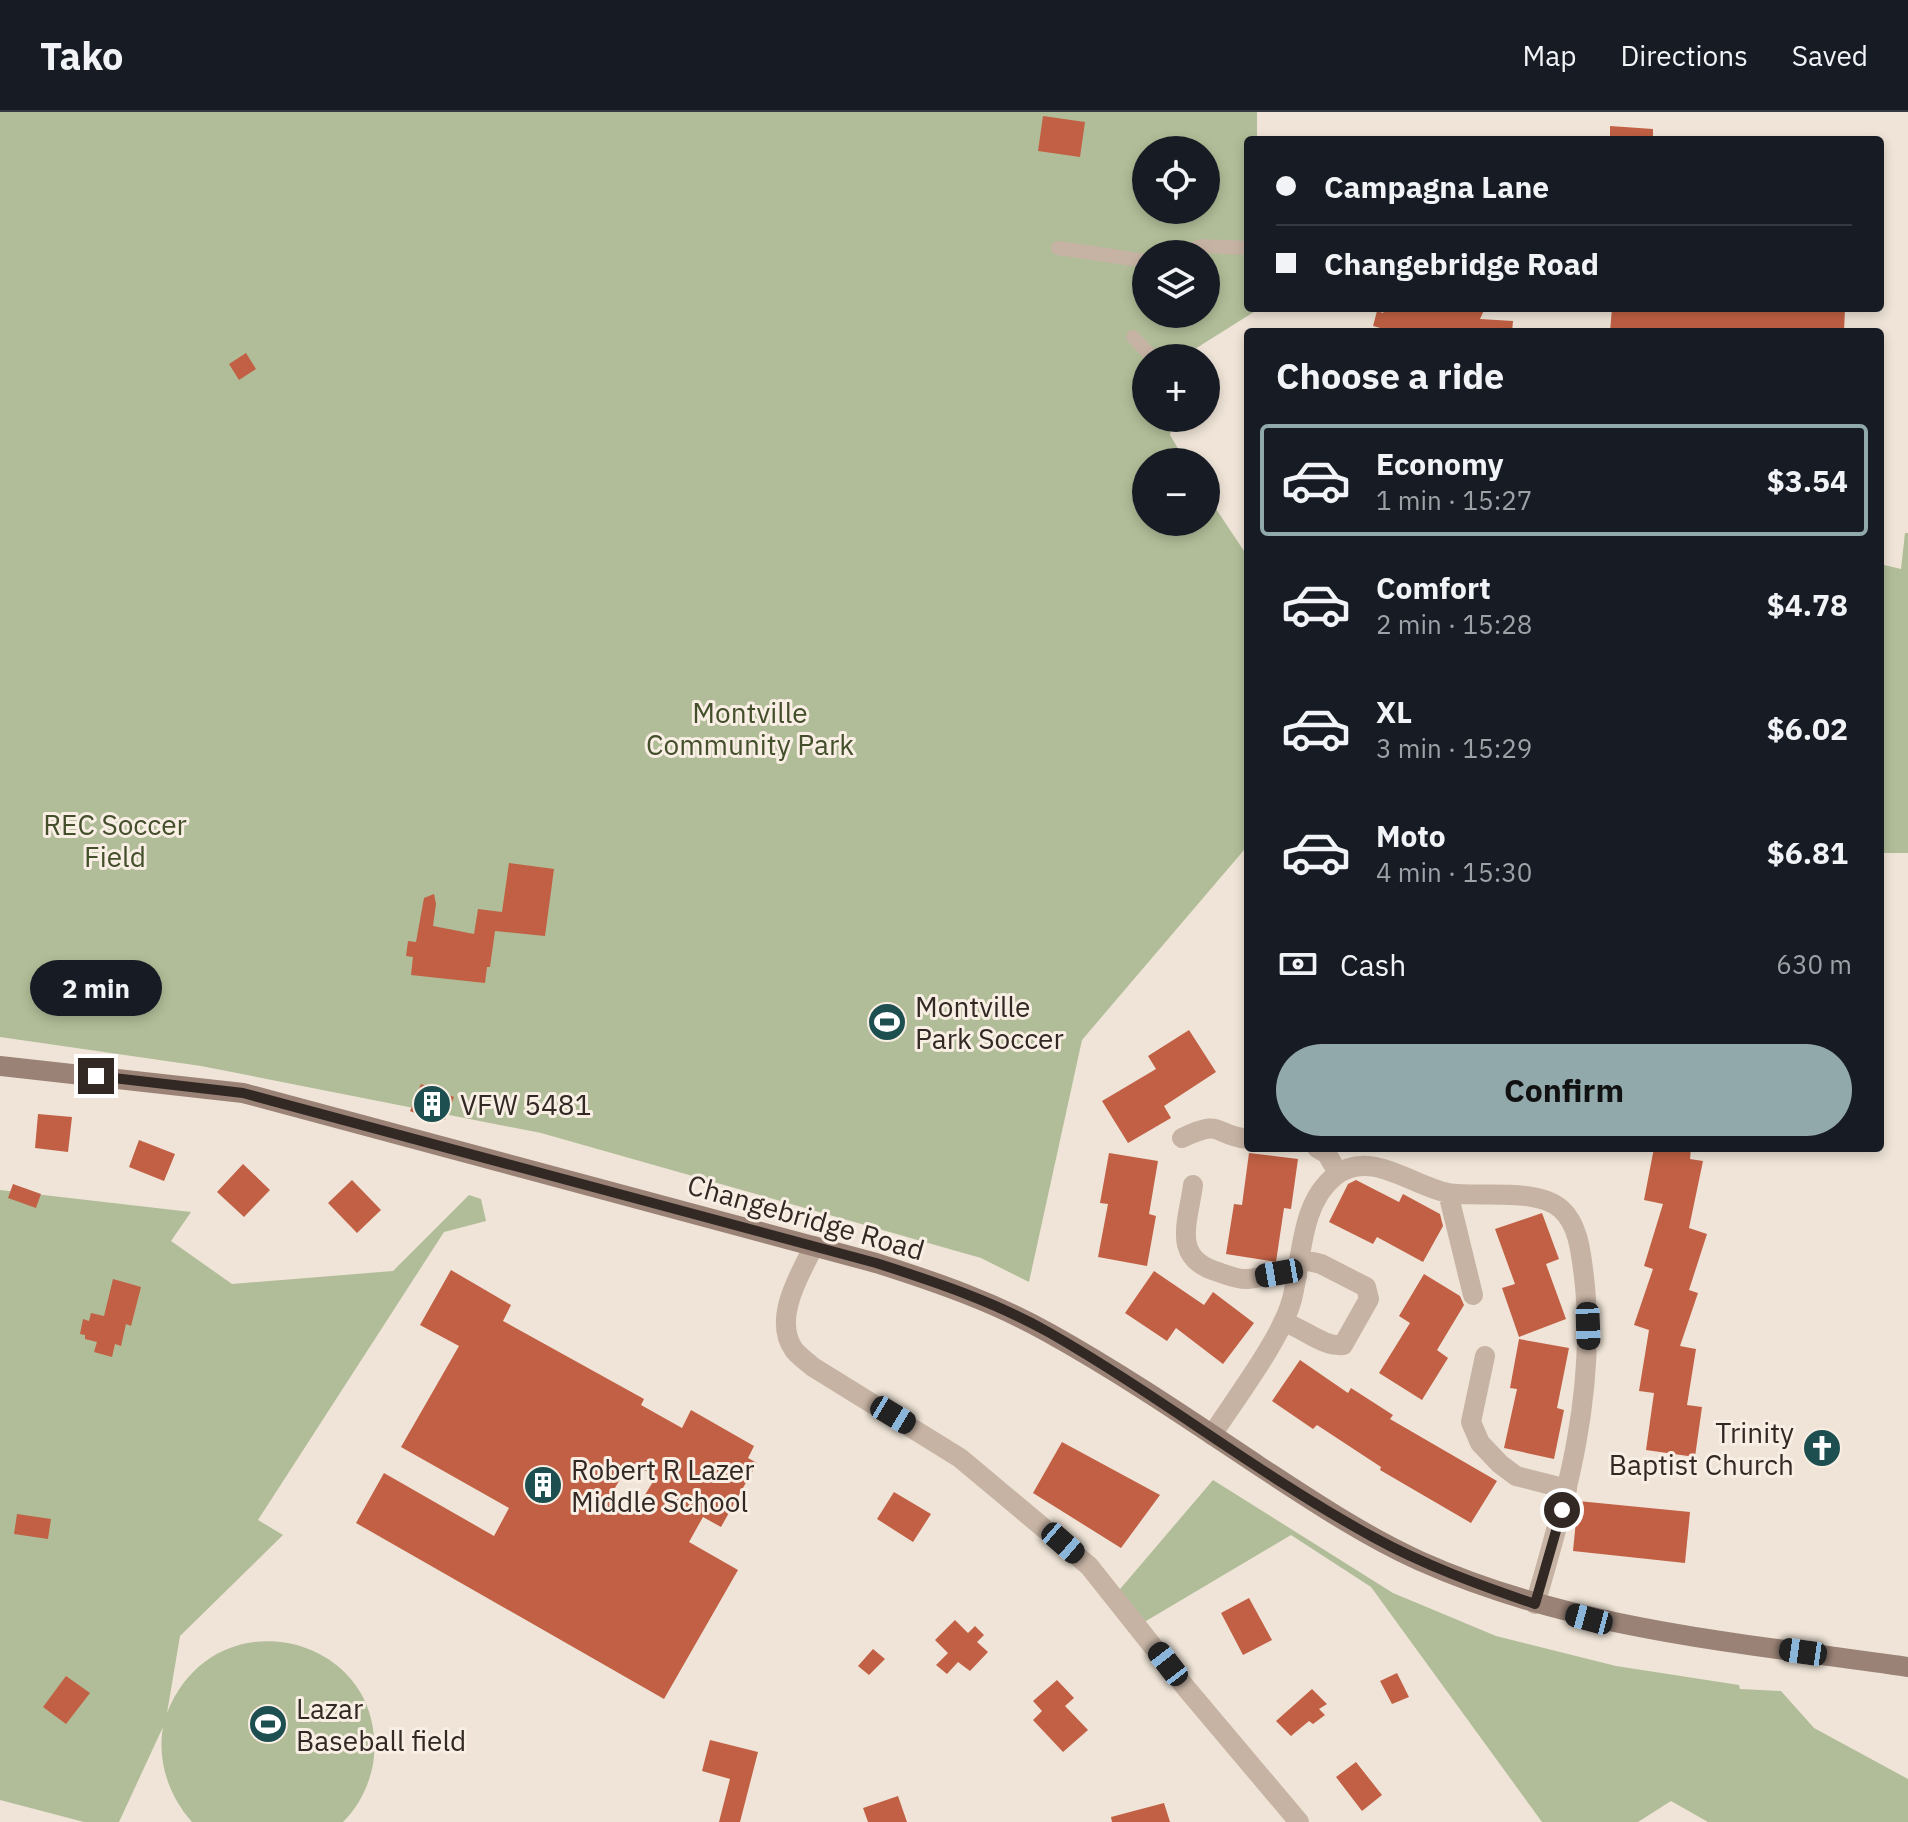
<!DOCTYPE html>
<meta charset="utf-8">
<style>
:root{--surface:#171b24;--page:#242831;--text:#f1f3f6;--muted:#9ea1a6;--line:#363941;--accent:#92a9ac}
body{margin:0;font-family:"IBM Plex Sans",sans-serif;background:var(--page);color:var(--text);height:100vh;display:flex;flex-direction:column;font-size:30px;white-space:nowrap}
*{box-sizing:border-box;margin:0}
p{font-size:26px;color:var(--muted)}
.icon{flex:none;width:44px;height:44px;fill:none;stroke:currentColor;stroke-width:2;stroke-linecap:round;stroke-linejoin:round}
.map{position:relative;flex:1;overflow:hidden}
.sheet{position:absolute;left:1244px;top:216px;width:640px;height:824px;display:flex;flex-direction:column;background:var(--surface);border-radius:8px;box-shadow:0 4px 12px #0003}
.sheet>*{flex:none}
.guide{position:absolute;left:1244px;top:24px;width:640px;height:176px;border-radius:8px;box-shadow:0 4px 12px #0003;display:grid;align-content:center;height:176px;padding:0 32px;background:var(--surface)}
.fabs{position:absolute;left:1132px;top:24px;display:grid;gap:16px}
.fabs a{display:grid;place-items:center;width:88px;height:88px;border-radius:50%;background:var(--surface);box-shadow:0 4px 12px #0003;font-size:40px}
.end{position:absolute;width:36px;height:36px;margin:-18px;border:10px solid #322925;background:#fff;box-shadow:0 0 0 4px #fff}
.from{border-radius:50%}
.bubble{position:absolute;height:56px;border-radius:28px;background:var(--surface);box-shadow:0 4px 12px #0003;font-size:26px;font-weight:800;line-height:56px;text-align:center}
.car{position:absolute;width:24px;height:48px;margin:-24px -12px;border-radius:10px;box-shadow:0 0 6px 2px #0007;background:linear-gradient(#222 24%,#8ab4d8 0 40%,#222 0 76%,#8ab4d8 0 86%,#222 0)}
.guide b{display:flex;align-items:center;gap:28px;height:76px;font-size:30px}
.guide b+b{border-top:2px solid var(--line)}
.guide i{width:20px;height:20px;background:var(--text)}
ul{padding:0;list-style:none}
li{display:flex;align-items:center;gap:24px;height:112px;margin:0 16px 12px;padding:0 16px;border:4px solid transparent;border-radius:8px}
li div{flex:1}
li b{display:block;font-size:30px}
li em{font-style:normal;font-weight:800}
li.selected{border-color:var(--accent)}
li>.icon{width:72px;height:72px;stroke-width:1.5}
h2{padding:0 32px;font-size:36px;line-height:96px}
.pay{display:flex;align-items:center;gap:20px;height:88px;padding:0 32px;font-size:30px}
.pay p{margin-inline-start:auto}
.action{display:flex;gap:16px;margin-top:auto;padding:16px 32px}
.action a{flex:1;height:92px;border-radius:48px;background:var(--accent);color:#111;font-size:32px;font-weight:800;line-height:92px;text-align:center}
header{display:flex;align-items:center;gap:48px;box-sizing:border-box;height:112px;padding:0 40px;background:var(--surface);border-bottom:2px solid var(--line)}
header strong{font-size:38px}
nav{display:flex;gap:44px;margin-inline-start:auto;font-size:28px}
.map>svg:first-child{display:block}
</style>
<header>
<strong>Tako</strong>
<nav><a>Map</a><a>Directions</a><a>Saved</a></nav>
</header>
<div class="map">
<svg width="1908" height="1710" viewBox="0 0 1908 1710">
<rect width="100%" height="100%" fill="#efe4d7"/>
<path fill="#b1bd98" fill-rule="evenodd" d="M0,0h1257v28h-9v168h9v2l-70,44 -1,4h-40v60h27l-3,17 16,27h-40v60h60v-28l42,63v195l-4,98 -162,190 -53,242 -48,-24 -440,-125 -340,-67 -201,-29zM1146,38h60v60h-60zM1146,142h60v60h-60z
M1905,421h3v320h-28v-289l21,5z
M0,1078l191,22 -20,29 61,43 161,-13 76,-76 12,4 5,22 -42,11 -186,288 25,15 -103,101 -13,77c49,-123 225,-76 206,51 -4,22 -14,42 -30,58h-151c-23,-26 -35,-60 -29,-95l-44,95h-35l-84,-22z
M1213,1368l180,113 103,43 120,30 123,19 1,4 41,2 33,37 94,51v43h-200l-37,-21 -33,21h-96l-171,-235 -80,-52 -150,89 -26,-29z"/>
<path fill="#c16044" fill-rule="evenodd" d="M1043,4l42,6 -5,35 -42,-6z
M1610,14l43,3v11h-43z
M1385,196h100l-5,11 33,2 -1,11h-129l1,-3 -11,-3 4,-15 6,2z
M1612,196h233l-1,24h-234z
M246,241l10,16 -17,11 -10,-16z
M509,751l45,6 -9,67 -50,-5 -5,36h-3l-2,16 -74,-8 2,-18 -7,-1 2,-15 8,1 8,-44 10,-4 2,10 -3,22 41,8 4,-25 24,3z
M1189,918l27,42 -52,34 7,12 -43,25 -26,-42 54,-32 -8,-13z
M421,972l33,13 -9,23 -12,-5 -2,5 -21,-9z
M38,1002l34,3 -4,35 -33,-4z
M139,1028l36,14 -11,27 -35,-14z
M1654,1036h37l-1,11 13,2 -14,67 18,6 -18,56 9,3 -18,53 16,3 -9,56 15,2 -7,50 -49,-7 8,-57 -15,-2 10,-61 -15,-5 19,-56 -9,-3 19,-62 -19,-4z
M1109,1041l49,8 -9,53 7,2 -9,50 -49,-9 10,-53 -8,-1z
M1249,1041l49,6 -7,50 -7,-1 -8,54 -50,-8 8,-50 8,1z
M243,1052l27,26 -26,27 -27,-25z
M352,1068l29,30 -24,23 -29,-30z
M1356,1068l43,22 4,-8 37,20 3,12 -20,36 -46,-25 -4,7 -44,-22 19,-38z
M13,1072l28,10 -5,14 -28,-10z
M1542,1101l17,46 -13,5 20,55 -47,18 -17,-49 13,-4 -20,-55z
M451,1158l60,35 -8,16 141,78 -3,6 41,23 9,-18 63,36 -6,12 9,5 -36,64 -18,-10 -14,25 49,28 -74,129 -308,-176 28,-50 110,63 15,-28 -108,-61 58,-101 -39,-21zM630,1350l26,15 -23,37 -25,-14z
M1154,1159l50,34 9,-13 41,31 -31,41 -47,-36 -9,13 -42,-28z
M1424,1162l36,22 4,9 -27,45 11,8 -26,42 -43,-27 31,-50 -11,-7z
M113,1167l28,8 -10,39 -5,-2 -5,22 -6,-2 -3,13 -18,-5 3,-10 -12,-3v-4l-5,-1 3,-15 6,2 2,-8 13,3z
M1519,1227l50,9 -12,60 7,2 -10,49 -50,-11 13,-59 -7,-1z
M1300,1248l48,33 3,-5 42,27 -3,4 107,62 -26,42 -91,-53 1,-3 -64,-42 -4,4 -41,-28z
M1062,1330l98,53 -39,53 -88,-55z
M894,1380l37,22 -18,28 -36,-23z
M1578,1389l112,11 -5,51 -112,-12z
M17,1402l34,5 -3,20 -34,-5z
M1249,1486l23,42 -29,15 -22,-42z
M955,1508l13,13 7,-7 9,9 -7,7 11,10 -18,19 -12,-9 -11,12 -11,-9 12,-12 -13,-13z
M873,1537l12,10 -16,16 -11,-9z
M1397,1561l12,24 -17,7 -12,-23z
M66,1564l24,17 -24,31 -23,-17z
M1057,1568l17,18 -9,8 23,24 -25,22 -30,-32 9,-9 -9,-10z
M1312,1577l15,15 -8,5 6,6 -12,9 -4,-3 -18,15 -15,-15z
M710,1628l48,12 -18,70h-21l11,-43 -28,-8z
M1356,1650l26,33 -20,16 -26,-34z
M898,1684l9,26h-39l-5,-14z
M1164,1691l6,19h-58l-1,-5z"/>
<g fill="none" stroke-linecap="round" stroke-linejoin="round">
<path stroke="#c6b3a4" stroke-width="14" d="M1058,136l88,13
M1181,142l20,-8 47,2
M1133,225l20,21"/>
<path stroke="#c6b3a4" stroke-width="20" d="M1182,1026c42,-20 30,-3 66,1
M1317,1036l10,6 11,19
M1193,1073c-5,38 -22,73 25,87 9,3 21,8 30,7 19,-2 29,-7 49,-3
M1448,1081l25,102
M814,1134c-14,28 -42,73 -20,104 5,6 13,12 19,17l147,91 129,108 97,122 113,134
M1283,1210c21,6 39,25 60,23l26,-46 -3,-12 -45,-23 -21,-5
M1485,1244l-14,66 9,21 20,21 16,12 51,13
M1212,1323c23,-36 70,-97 80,-136 10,-39 8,-96 43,-123 35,-28 77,10 113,17 31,5 88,-6 113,16 18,16 20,45 23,68 13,112 -17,220 -49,327"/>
<path stroke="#9a8276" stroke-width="20" d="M0,954l243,27 633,170c60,19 118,39 173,70 72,40 141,87 210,133 52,34 104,69 161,95 154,69 323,82 488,106"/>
</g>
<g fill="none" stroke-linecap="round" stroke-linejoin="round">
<path stroke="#322925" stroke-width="10" d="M96,964l147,17 633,170c60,19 119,39 174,70 110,63 211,143 323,204 51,28 106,48 162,67l27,-94"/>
</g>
<defs>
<g id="stadium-disc" transform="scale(2)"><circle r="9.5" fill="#1d4f51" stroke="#f8eee3"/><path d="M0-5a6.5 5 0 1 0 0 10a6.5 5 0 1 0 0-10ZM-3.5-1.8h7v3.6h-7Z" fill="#fff"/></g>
<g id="building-disc" transform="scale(2)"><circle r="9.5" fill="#1d4f51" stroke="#f8eee3"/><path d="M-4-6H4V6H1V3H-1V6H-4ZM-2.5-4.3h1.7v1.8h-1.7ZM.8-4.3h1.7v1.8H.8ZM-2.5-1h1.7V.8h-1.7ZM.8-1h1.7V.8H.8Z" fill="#fff"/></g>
<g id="church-disc" transform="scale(2)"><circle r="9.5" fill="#1d4f51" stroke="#f8eee3"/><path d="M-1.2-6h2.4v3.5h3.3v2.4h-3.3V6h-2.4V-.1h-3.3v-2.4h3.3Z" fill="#fff"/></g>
</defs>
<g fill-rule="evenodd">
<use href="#stadium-disc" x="887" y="910"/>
<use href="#building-disc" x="432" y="992"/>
<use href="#church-disc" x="1822" y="1336"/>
<use href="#building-disc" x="543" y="1373"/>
<use href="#stadium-disc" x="268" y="1612"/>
</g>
<g text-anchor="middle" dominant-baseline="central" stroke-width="6" stroke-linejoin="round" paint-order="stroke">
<g font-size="28" fill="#424f2a" stroke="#f8eee3">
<text x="750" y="600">Montville<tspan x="750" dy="32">Community Park</tspan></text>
<text x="115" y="712">REC Soccer<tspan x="115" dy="32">Field</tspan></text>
</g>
<g font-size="28" fill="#322925" stroke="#f8eee3" text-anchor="start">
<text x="915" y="894">Montville<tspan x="915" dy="32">Park Soccer</tspan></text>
<text x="460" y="992">VFW 5481</text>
<text x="1794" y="1320" text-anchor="end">Trinity<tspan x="1794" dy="32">Baptist Church</tspan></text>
<text x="571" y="1357">Robert R Lazer<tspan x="571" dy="32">Middle School</tspan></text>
<text x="296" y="1596">Lazar<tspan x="296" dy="32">Baseball field</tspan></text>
</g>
<g font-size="28" fill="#322925" stroke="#f8eee3">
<text transform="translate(806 1105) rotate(16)">Changebridge Road</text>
</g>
</g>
</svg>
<div class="fabs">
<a><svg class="icon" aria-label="locate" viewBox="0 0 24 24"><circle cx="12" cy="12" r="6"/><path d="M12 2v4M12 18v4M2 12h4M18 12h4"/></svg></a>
<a><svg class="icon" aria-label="layers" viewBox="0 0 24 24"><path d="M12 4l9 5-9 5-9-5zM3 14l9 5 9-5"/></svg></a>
<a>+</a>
<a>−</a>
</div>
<i class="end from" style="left:1562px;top:1398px"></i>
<i class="end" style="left:96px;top:964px"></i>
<div class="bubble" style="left:30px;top:848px;width:132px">2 min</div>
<i class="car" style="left:1279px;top:1161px;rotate:260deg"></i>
<i class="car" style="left:1588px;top:1214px;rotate:178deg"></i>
<i class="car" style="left:893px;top:1303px;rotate:121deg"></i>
<i class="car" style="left:1063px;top:1431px;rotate:131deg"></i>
<i class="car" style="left:1589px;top:1507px;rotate:285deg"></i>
<i class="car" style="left:1803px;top:1540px;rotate:278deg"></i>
<i class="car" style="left:1168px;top:1552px;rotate:322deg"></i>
<div class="guide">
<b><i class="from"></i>Campagna Lane</b>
<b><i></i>Changebridge Road</b>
</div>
<section class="sheet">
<h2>Choose a ride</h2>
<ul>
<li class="selected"><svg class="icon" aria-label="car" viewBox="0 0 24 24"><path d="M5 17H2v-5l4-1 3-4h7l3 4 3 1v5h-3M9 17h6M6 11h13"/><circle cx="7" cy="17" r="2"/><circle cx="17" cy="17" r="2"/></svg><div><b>Economy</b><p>1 min · 15:27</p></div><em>$3.54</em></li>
<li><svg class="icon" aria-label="car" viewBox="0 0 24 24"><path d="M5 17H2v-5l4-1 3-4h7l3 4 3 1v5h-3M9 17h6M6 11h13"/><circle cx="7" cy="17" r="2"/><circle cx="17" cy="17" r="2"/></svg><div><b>Comfort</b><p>2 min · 15:28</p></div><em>$4.78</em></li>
<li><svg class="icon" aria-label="car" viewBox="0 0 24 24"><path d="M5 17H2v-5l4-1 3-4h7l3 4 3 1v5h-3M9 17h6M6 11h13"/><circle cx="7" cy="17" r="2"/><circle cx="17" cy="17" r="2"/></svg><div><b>XL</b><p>3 min · 15:29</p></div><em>$6.02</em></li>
<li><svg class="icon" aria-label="car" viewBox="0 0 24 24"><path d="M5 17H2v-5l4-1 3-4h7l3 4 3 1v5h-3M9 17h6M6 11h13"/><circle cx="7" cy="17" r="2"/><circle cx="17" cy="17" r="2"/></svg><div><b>Moto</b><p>4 min · 15:30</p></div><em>$6.81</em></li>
</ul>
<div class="pay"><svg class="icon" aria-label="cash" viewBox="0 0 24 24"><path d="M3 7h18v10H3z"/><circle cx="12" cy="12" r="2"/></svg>Cash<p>630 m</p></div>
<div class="action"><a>Confirm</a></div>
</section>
</div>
